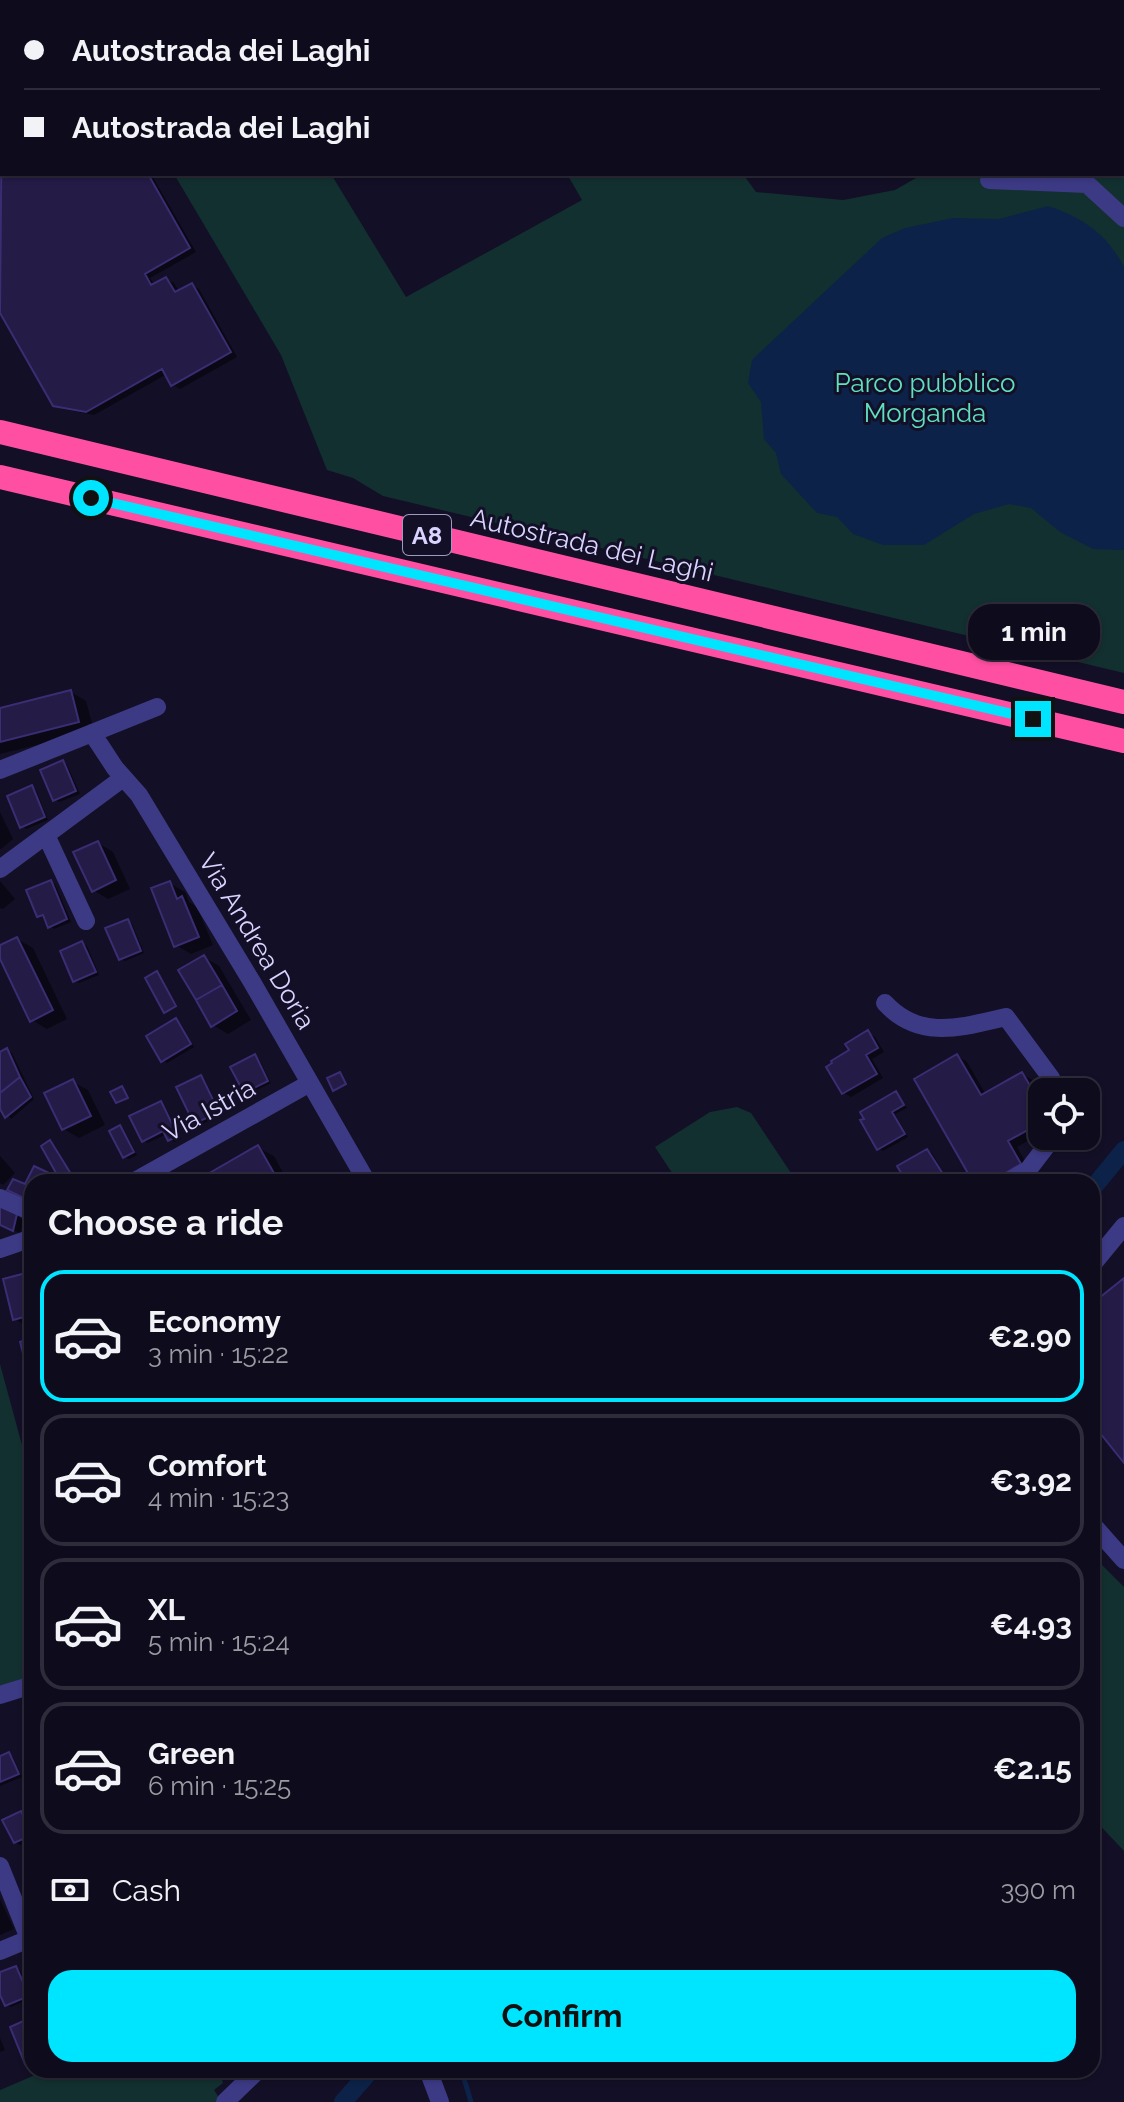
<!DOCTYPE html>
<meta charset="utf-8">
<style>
:root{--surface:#0e0b1c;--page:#171425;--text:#f1f3f6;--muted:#9b9ba3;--line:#2e2b3b;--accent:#00e5ff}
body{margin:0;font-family:Raleway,sans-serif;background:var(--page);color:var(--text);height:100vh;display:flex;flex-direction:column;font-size:30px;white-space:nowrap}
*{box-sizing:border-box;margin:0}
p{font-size:26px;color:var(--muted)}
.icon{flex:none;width:44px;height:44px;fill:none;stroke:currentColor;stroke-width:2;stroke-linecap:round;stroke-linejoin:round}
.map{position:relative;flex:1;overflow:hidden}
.side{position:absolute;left:24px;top:1174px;width:1076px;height:904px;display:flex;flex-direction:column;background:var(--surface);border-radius:24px;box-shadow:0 2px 6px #0004,0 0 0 2px var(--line)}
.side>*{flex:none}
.banner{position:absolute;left:0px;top:0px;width:1124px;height:176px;box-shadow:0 2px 6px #0004,0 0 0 2px var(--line);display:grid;align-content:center;height:176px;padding:0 24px;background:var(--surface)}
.fabs{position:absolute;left:1028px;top:1078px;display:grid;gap:16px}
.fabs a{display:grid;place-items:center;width:72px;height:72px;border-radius:16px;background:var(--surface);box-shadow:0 2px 6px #0004,0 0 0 2px var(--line);font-size:40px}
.end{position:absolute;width:36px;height:36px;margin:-18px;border:10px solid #00e5ff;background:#111;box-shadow:0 0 0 4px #111}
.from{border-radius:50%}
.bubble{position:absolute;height:56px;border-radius:24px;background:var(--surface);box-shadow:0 2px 6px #0004,0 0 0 2px var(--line);font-size:26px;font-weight:700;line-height:56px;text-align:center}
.banner b{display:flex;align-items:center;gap:28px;height:76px;font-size:30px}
.banner b+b{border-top:2px solid var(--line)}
.banner i{width:20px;height:20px;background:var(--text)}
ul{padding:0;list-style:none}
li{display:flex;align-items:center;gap:24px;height:132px;margin:0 16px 12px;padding:0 8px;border:4px solid var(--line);border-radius:24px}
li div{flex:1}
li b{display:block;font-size:30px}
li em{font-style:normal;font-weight:700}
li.selected{border-color:var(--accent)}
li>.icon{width:72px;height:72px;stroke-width:1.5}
h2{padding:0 24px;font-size:36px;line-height:96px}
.pay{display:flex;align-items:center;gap:20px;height:88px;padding:0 24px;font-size:30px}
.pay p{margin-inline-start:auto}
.cta{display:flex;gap:16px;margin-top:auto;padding:16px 24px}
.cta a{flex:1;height:92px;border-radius:24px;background:var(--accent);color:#111;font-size:32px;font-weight:700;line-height:92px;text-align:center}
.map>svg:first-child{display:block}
</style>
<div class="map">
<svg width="1124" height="2102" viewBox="0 0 1124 2102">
<rect width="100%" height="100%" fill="#130f26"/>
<path fill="#12302f" d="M1087,0h37v673l-741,-177 -30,-18 -26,-8 -46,-115 -107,-181h157l75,123 176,-97 -15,-26h176l13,18 87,8 52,-10 28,-16h199v-172h-35z
M737,1107l14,6 46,69h-119l-23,-35 55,-35z
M0,1364l32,118v194l-32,10z
M1092,1555l32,32v264l-32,-34z
M47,2070h24l3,4 13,2 20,-6h112l4,13 -9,7 8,12h-222v-12z"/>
<path fill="#0c2248" d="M1048,206c34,11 59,28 76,61v283l-31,-1 -33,-17 -29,-24 -22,-4 -35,10 -50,31h-41l-30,-11 -16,-17 -20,-4 -36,-39 -5,-21 -12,-14 -3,-37 -13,-19 4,-23 130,-122 23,-10 48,-10 46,1z"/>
<path fill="#0007" d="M784,0h74l-4,2z
M965,0h42l1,2h-42z
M2,88v86h149l45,78 -46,26 5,8 11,-7 8,4 5,9 13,-7 7,4 38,68 -57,32 -7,-4 -6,-11 -73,41 -32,-6 -8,-4 -54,-96z
M71,692l15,9 8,30 -94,23v-44z
M63,763l4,2 13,29 -21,8 -4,-2z
M32,788l4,2 12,30 -22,9 -4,-3z
M0,812l13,27 -12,10h-1z
M98,843l15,9 17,37 -22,10 -15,-9z
M0,881l15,18 -12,10 -3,-1z
M51,882l4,2 16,38 -17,7 -5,-3 -3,-9 -7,-1z
M169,883l16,9 4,10 8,5 16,38 -22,9 -15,-9z
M127,921l5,3 12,29 -19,8 -5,-2z
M17,939l16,9 34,71 -20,10 -15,-9 -32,-66v-7z
M82,943l5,3 12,29 -20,8 -4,-2z
M204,957l15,9 32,54 -23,14 -15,-9z
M176,1021l4,2 14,24 -27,16 -4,-3z
M868,1033l7,4 9,15 -12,7 11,19 -32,19 -7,-4z
M7,1050l5,3 22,46 -23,20 -11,-14v-51z
M957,1056l10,6 19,33 36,-21 10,6 10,17v36l-25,14 13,23 -21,12h-34z
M255,1057l4,2 12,24 -22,11 -4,-2z
M201,1077l4,3 17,35 -22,10 -4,-2z
M73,1082l15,8 17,35 -26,13 -15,-9z
M896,1094l11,14 -12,6 13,23 -25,14 -5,-3z
M161,1103l4,3 16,33 -7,3 -7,-8 -20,9 -4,-3z
M120,1128l4,2 13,25 -8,4 -5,-2z
M50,1142l4,3 23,37h-13z
M258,1148l16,8 14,26h-75z
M927,1151l5,2 14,24 -10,5h-32z
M0,1156l15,17 -12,12 -3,-2z
M0,1208l24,12 -4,13 -20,-9z
M25,1275l7,4 -2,49 -15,-9z
M9,1754l4,3 9,20 -22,9v-28z
M32,1785v14l-3,2 -7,-12z
M21,1813l5,3 6,-2v25l-12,6 -5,-3z
M0,1899l14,30 -14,6z
M15,1968l5,2 12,28 -21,9 -4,-2 -7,-15v-15z
M0,2038l5,12 -5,2z"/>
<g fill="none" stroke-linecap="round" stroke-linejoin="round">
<path stroke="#0c2248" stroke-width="5" d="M469,2070l-6,5 8,27"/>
<path stroke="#0c2248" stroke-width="18" d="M1092,1189l32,-39
M343,2102l28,-32"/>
</g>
<path fill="#241b47" stroke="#3b2d73" stroke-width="2" d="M2,86v88h146l42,74 -45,26 6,11 15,-8 9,15 17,-9 39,69 -60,34 -9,-17 -76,43 -33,-6 -53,-93z
M71,690l8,32 -79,20v-34z
M63,760l13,31 -23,10 -13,-31z
M32,785l13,32 -25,11 -13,-32z
M98,841l18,39 -24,12 -19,-40z
M51,880l16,39 -19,9 -5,-13 -6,2 -11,-27z
M170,881l7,18 5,-3 17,41 -25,10 -23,-59z
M128,919l13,32 -22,9 -14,-32z
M17,937l36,73 -23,12 -30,-63v-14z
M82,941l14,31 -23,10 -13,-31z
M204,955l18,30 -26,15 -18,-30z
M157,971l19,35 -12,7 -19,-35z
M222,985l15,26 -26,16 -15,-27z
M176,1018l15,26 -30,18 -15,-26z
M868,1030l10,18 -12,7 11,19 -35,20 -16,-27 6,-4 -1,-2 18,-11 -4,-6z
M7,1048l13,29 -20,16v-41z
M255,1054l13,27 -24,12 -14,-26z
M957,1054l24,41 41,-23 20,34v16l-34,19 13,23 -31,18h-17l-59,-103z
M340,1072l6,12 -13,7 -6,-13z
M201,1075l18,37 -25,12 -18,-37z
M20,1077l11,20 -26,21 -5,-9v-16z
M73,1079l18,37 -29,14 -18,-37z
M122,1086l6,12 -12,5 -6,-11z
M896,1091l8,14 -12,7 13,22 -28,16 -17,-30 4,-1 -4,-7z
M161,1101l17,35 -10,5 -5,-10 -21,11 -13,-26z
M120,1125l14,27 -11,6 -14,-27z
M50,1140l26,42h-15l-20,-36z
M258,1145l21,37h-69l-4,-7z
M927,1149l16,25 -14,8h-27l-2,-4 3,-2 -6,-10z
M34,1166l15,7 -4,9h-13v20l-25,-12 6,-11 12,5z
M0,1206l17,8 -4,17 -13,-6z
M26,1273l6,25v17l-19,5 -10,-41z
M1124,1278v185l-32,-40v-106l7,-6 -6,-8z
M32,1338v37l-3,1 -9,-34z
M9,1752l10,22 -19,8v-26z
M21,1811l2,4 9,-3v23l-18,8 -12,-23z
M16,1966l13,30 -24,10 -5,-11v-23z
M32,2017v44l-7,3 -15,-37z"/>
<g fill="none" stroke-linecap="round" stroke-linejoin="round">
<path stroke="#3d3a85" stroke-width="18" d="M0,8h2
M989,180l98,4 37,34
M92,733l23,35 24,27 113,187 115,200
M0,770l157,-63
M46,835l40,86
M0,869l123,-91
M885,1003c35,38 77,24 121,14l45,61 6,14
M133,1182l177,-99
M1008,1182l20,-12 26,-34
M0,1198l32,14
M0,1249l32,-11
M1092,1265l32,-39
M1092,1524l32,36
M0,1695l32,-10
M0,1866l32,80
M0,1951l29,-12
M428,2070l12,32
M225,2102l33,-32"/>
<path stroke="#ff4fa3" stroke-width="24" d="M0,432l1124,270
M0,477l1124,264"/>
</g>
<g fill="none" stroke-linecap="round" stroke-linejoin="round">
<path stroke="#00e5ff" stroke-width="10" d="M91,498l942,221"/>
</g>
<g text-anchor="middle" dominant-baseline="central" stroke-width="6" stroke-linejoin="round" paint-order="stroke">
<rect fill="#130f26" stroke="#9e99be" stroke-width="2" x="403" y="515" width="48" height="40" rx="6"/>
<g font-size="24" font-weight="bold" fill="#d9d4ff">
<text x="427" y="535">A8</text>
</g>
<g font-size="26" fill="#5fe0c0" stroke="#130f26">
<text x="925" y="383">Parco pubblico<tspan x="925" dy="30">Morganda</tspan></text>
</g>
<g font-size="26" fill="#d9d4ff" stroke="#130f26">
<text transform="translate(592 545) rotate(13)">Autostrada dei Laghi</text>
<text transform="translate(257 941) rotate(59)">Via Andrea Doria</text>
<text transform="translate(209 1110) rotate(-29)">Via Istria</text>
</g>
</g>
</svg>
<div class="fabs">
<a><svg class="icon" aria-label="locate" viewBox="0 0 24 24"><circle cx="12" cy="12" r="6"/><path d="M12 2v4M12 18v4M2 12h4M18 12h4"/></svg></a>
</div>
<i class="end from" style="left:91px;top:498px"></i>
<i class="end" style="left:1033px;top:719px"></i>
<div class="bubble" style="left:968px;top:604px;width:132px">1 min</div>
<div class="banner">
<b><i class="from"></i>Autostrada dei Laghi</b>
<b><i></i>Autostrada dei Laghi</b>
</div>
<section class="side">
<h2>Choose a ride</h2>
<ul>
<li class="selected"><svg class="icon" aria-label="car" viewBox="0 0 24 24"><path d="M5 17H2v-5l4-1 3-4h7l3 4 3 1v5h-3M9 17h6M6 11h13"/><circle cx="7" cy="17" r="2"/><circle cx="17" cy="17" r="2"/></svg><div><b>Economy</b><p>3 min · 15:22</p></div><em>€2.90</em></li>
<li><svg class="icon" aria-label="car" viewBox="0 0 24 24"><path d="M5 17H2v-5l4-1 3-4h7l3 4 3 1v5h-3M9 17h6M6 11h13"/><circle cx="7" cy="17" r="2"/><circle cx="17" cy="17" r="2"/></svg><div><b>Comfort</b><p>4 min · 15:23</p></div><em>€3.92</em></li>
<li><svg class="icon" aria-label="car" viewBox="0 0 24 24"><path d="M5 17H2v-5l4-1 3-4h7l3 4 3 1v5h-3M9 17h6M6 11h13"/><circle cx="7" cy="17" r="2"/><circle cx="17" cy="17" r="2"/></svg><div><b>XL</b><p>5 min · 15:24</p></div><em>€4.93</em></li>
<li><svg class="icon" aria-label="car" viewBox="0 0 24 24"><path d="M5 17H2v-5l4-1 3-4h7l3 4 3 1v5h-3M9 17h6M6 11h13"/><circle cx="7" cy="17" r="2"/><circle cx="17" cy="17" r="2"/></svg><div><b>Green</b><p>6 min · 15:25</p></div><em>€2.15</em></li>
</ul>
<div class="pay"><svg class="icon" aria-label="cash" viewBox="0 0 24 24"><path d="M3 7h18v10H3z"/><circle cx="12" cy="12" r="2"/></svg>Cash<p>390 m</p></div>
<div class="cta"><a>Confirm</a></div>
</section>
</div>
